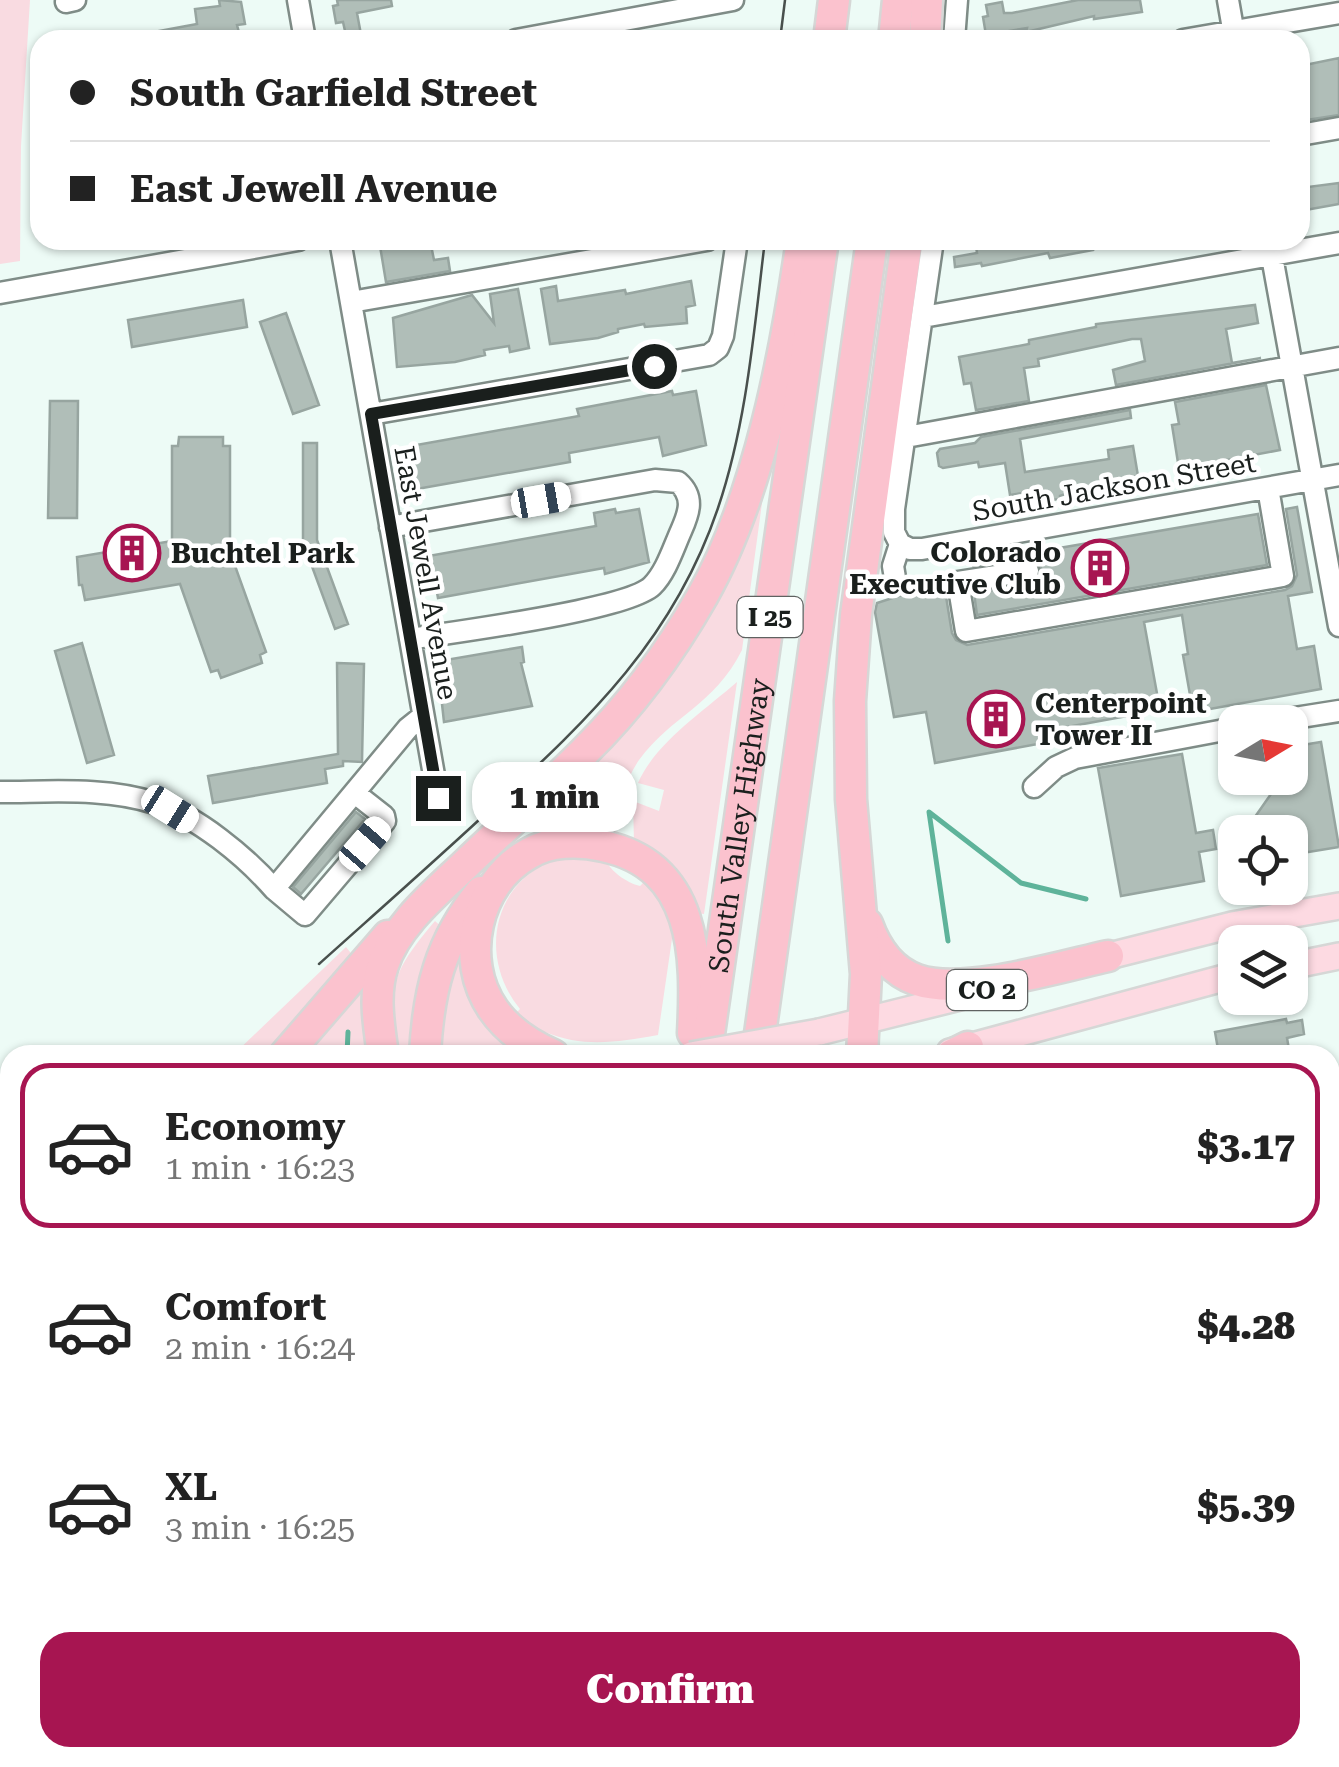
<!DOCTYPE html>
<meta charset="utf-8">
<style>
:root{--surface:#fff;--page:#f2f2f2;--text:#222;--muted:#767676;--line:#e0e0e0;--accent:#a71551}
body{margin:0;font-family:"Roboto Serif",serif;background:var(--page);color:var(--text);height:100vh;display:flex;flex-direction:column;font-size:38px;white-space:nowrap}
*{box-sizing:border-box;margin:0}
p{font-size:32px;color:var(--muted)}
.icon{flex:none;width:55px;height:55px;fill:none;stroke:currentColor;stroke-width:2;stroke-linecap:round;stroke-linejoin:round}
.map{position:relative;flex:1;overflow:hidden}
.sheet{position:absolute;left:0px;top:1045px;width:1340px;height:722px;display:flex;flex-direction:column;background:var(--surface);border-radius:30px 30px 0 0;box-shadow:0 2px 8px #0004}
.sheet>*{flex:none}
.guide{position:absolute;left:30px;top:30px;width:1280px;height:220px;border-radius:30px;box-shadow:0 2px 8px #0004;display:grid;align-content:center;height:220px;padding:0 40px;background:var(--surface)}
.needle{width:65px;rotate:80deg}
.fabs{position:absolute;left:1218px;top:705px;display:grid;gap:20px}
.fabs a{display:grid;place-items:center;width:90px;height:90px;border-radius:20px;background:var(--surface);box-shadow:0 2px 8px #0004;font-size:50px}
.end{position:absolute;width:45px;height:45px;margin:-22px;border:12px solid #1a1f1d;background:#fff;box-shadow:0 0 0 5px #fff}
.from{border-radius:50%}
.bubble{position:absolute;height:70px;border-radius:30px;background:var(--surface);box-shadow:0 2px 8px #0004;font-size:32px;font-weight:800;line-height:70px;text-align:center}
.car{position:absolute;width:30px;height:60px;margin:-30px -15px;border-radius:12px;box-shadow:0 0 8px 2px #0007;background:linear-gradient(#fff 24%,#345 0 40%,#fff 0 76%,#345 0 86%,#fff 0)}
.guide b{display:flex;align-items:center;gap:35px;height:95px;font-size:38px}
.guide b+b{border-top:2px solid var(--line)}
.guide i{width:25px;height:25px;background:var(--text)}
ul{padding:18px 0 0;list-style:none}
li{display:flex;align-items:center;gap:30px;height:165px;margin:0 20px 15px;padding:0 20px;border:5px solid transparent;border-radius:30px}
li div{flex:1}
li b{display:block;font-size:38px}
li em{font-style:normal;font-weight:800}
li.selected{border-color:var(--accent)}
li>.icon{width:90px;height:90px;stroke-width:1.5}
.cta{display:flex;gap:20px;margin-top:auto;padding:20px 40px}
.cta a{flex:1;height:115px;border-radius:30px;background:var(--accent);color:#fff;font-size:40px;font-weight:800;line-height:115px;text-align:center}
.map>svg:first-child{display:block}
</style>
<div class="map">
<svg width="1339" height="1767" viewBox="0 0 1339 1767">
<rect width="100%" height="100%" fill="#edfbf6"/>
<path fill="#f9dbe1" d="M0,0h30l-9,146 -1,115 -20,3z
M765,481l-23,169c-28,56 -70,65 -103,110 -15,21 -20,51 -26,75l-39,-8 -44,5 -6,-9 84,-77z
M737,682l-33,232 -8,-1 -62,-70 -1,-42 26,10 5,-21 -26,-7c18,-41 66,-72 99,-101z
M571,856l34,3c5,12 22,24 35,27l5,-5 21,25 7,26 -15,103c-41,7 -74,13 -113,-3l-7,4 -23,-22 5,-5c-46,-56 -24,-140 51,-153z
M435,921l9,8 -27,126h-18c-12,-68 -8,-82 36,-134z
M457,941l72,114h-94z
M346,947l8,10 -79,94 -5,-6 -14,10h-23z
M364,975l-3,37 7,43h-70z"/>
<g fill="none" stroke-linecap="round" stroke-linejoin="round">
<path stroke="#5eb39a" stroke-width="5" d="M948,941l-19,-129 92,71 65,16
M347,1055l1,-23"/>
</g>
<path fill="#b0beb8" stroke="#97a5a0" stroke-width="2.5" d="M219,0l22,2 4,22 -8,1 4,15h-97l-1,-6 54,-10 -2,-15 25,-3z
M337,0h54l1,6 -35,7 5,27h-15l-4,-18 -7,1 -3,-17 5,-1z
M1078,0h62l2,12 -48,7v-3l-68,16 1,-4 -41,7 -3,-18 5,-1 -2,-11 16,-3 2,11h8z
M1339,58v57l-39,6v-9l4,-1 -4,-45z
M1339,183v21l-39,7v-23z
M379,240h51l4,20 14,-2 2,13 -64,11z
M1009,240h82l2,10 -43,8 -2,-5 -66,13 -1,-3 -26,4 -1,-10 23,-4 -1,-7z
M691,281l4,24 -9,2 1,16 -42,4 -1,-3 -26,5v3l-20,6 -48,6 -9,-55 15,-3 2,15 67,-11 1,4z
M518,289l11,59 -19,4 -1,-6 -25,4 1,5 -30,7 -58,5 -4,-49 79,-23 22,28 -4,-29z
M243,300l4,27 -115,20 -4,-27z
M1255,305l3,18 -32,6 6,34 29,-5 -145,27 -3,-15 32,-9 -4,-22h-9l-94,20 1,7 -15,2 5,33 -53,9 -5,-27 -7,1 -5,-27 70,-13v-4l67,-13v-3z
M286,313l33,92 -26,9 -33,-92z
M1266,385l14,65 -101,19 -7,-44 7,-1 -4,-22z
M672,391l1,4 23,-4 10,54 -43,11 -4,-19 -90,16 1,9 -159,28 -3,-21 7,-2 -4,-21 168,-30 -2,-7z
M50,401h28l-1,117h-29z
M1130,410l1,8 -111,21 5,33 84,-13 -1,-9 25,-4 5,30 -36,6v5l-31,5 -11,4v3l-16,2 -2,-11 -32,5 -5,-32 -26,4 -1,-5 -35,6 -4,-2 -2,-13 3,-4 35,-6 6,-6z
M179,437h44v9h7v106l36,100 -6,3 2,8 -41,15 -3,-8 -7,2 -31,-88 -95,16 -3,-15h-3l-2,-28 95,-16v-95h6z
M303,443h14v97l31,84 -13,5 -32,-87z
M1297,507l15,85 -24,4 9,53 17,-3 7,43 -128,23 -10,-57 5,-1 -6,-39 -38,7 16,88 -93,17 3,11 -135,25 -9,-51 -32,5 -19,-105 2,-9 28,-9 5,-13 37,-6 -3,9 8,49 4,7 11,5 318,-55 7,-4 5,-11 -11,-66z
M615,509l1,4 23,-4 10,53 -44,12 -1,-6 -166,30 -4,-22 -7,2 -4,-21 173,-31 -2,-13z
M1258,514l9,51 -290,50 -3,-22 57,-9 9,-7 2,-7 -4,-8 -11,-5 -55,9 65,-12 -1,-2z
M82,643l32,112 -27,8 -32,-112z
M522,647l2,15 -3,1 11,43 -88,16 -5,-45h-3l-2,-15z
M337,663l27,1 -2,98 -19,-1v5l-18,3 2,14 -114,20 -5,-27 130,-22z
M1321,742l18,105 -49,8v-23h-12l-1,-4 -25,4 -2,-8 21,-30 -3,-16h22v-31z
M1182,754l14,79 17,-3 3,19 -17,3 5,29 -83,15 -23,-128z
M356,812l9,7 -64,75 -8,-7z
M1286,1019l1,4 15,-3 2,14 -17,4 3,17h-71l-4,-23z"/>
<g fill="none" stroke-linecap="round" stroke-linejoin="round">
<g stroke="#7f8c87" stroke-width="25">
<path id="minor" d="M298,0l7,40
M1228,0l7,40
M66,2l9,-2
M516,40l217,-40
M954,40l3,-40
M1183,40l156,-27
M1300,135l39,-7
M340,240l98,558
M1269,240l70,386
M0,293l298,-53
M351,302l356,-62
M923,317l416,-74
M371,414l338,-59 9,-7 5,-12 14,-96
M906,437l433,-79
M390,527l265,-47 23,2c17,15 11,31 3,49 -8,18 -15,41 -29,55 -25,24 -198,46 -242,53
M900,544l10,5h12l417,-74
M900,544l-6,-12v-23l39,-269
M1028,571l-70,11 8,49 317,-55 -15,-88
M896,584l-3,-18 7,-22
M1269,722l70,-11
M1034,787l22,-20 19,-9 160,-30
M0,792c51,0 106,-5 155,11 42,13 91,54 119,86l134,-161 15,-12
M274,889l31,26 80,-94 -1,-5 -28,-22
M5,1152l-1,50 6,33
M1330,1605l9,50
M799,1758l2,9
M985,1758l1,9
M1175,1758l2,9
M100,1763l1,4
M45,1767v-9
M418,1767l5,-9
M617,1767v-9"/>
</g>
<g stroke="#d6d7d6" stroke-width="30">
<path id="major" d="M1089,961l143,-36 107,-19
M1290,966l49,-10
M819,1032l165,-41
M950,1052l285,-77
M0,1117l5,35"/>
</g>
<g stroke="#d6d7d6" stroke-width="35">
<g id="highway">
<path d="M829,40l5,-40"/>
<path d="M894,40l4,-40"/>
<path d="M925,40l2,-40"/>
<path d="M867,924c9,25 24,47 50,56 46,16 142,-13 191,-24"/>
<path d="M285,1055l103,-119"/>
<path d="M383,1055c-4,-29 -10,-61 0,-90 14,-42 55,-74 86,-104 38,-36 78,-72 115,-109 47,-46 86,-99 119,-157 56,-99 83,-243 99,-355"/>
<path d="M425,1055c3,-63 15,-114 56,-163"/>
<path d="M553,1055c-23,-10 -45,-24 -60,-46 -34,-49 -18,-125 35,-155 21,-13 50,-14 75,-8 94,20 94,110 90,187"/>
<path id="s1" d="M706,1055l117,-815"/>
<path d="M757,1055l115,-815"/>
<path d="M862,1055l4,-81 -15,-175 -1,-98 6,-86 51,-375"/>
<path d="M952,1055l16,-8"/>
<path d="M463,1767l7,-9"/>
<path d="M534,1767l5,-9"/>
<path d="M577,1767l5,-9"/>
</g>
</g>
<path stroke="#7f8885" stroke-width="2.5" stroke-dasharray="10 5" stroke-linecap="butt" d="M1045,1052v3
M3,1601l5,24
M0,1651l9,-1v-5
M7,1742v25
M0,1759v8"/>
<use href="#minor" stroke="#fff" stroke-width="20"/>
<use href="#major" stroke="#fddae2" stroke-width="25"/>
<use href="#highway" stroke="#fbc2ce" stroke-width="30"/>
<path stroke="#49504d" stroke-width="2.5" d="M780,40l5,-40
M319,964c58,-52 117,-104 174,-157 98,-90 181,-169 225,-299 29,-86 36,-178 47,-268
M0,1375l8,-37"/>
<g stroke="#d6d7d6" stroke-width="30" stroke-linecap="butt">
<path id="major-bridge" d="M691,1055l128,-23"/>
</g>
<path stroke="#7f8885" stroke-width="2.5" stroke-dasharray="10 5" stroke-linecap="butt" d="M0,1747h10"/>
<use href="#major-bridge" stroke="#fddae2" stroke-width="25"/>
</g>
<g fill="none" stroke-linecap="round" stroke-linejoin="round">
<path stroke="#1a1f1d" stroke-width="12" d="M438,798l-67,-384 283,-48"/>
</g>
<defs>
<g id="building-ring" transform="scale(2.875)"><circle r="9.5" fill="#fff" stroke="#a71551" stroke-width="1.5"/><path d="M-4-6H4V6H1V3H-1V6H-4ZM-2.5-4.3h1.7v1.8h-1.7ZM.8-4.3h1.7v1.8H.8ZM-2.5-1h1.7V.8h-1.7ZM.8-1h1.7V.8H.8Z" fill="#a71551"/></g>
</defs>
<g fill-rule="evenodd">
<use href="#building-ring" x="132" y="553"/>
<use href="#building-ring" x="1100" y="568"/>
<use href="#building-ring" x="996" y="719"/>
</g>
<g text-anchor="middle" dominant-baseline="central" stroke-width="9" stroke-linejoin="round" paint-order="stroke">
<g fill="#fff" stroke="#5f6261" stroke-width="2.5">
<rect x="737.5" y="597" width="65" height="40" rx="8"/>
<rect x="947" y="970" width="80" height="40" rx="8"/>
</g>
<g font-size="25" font-weight="bold" fill="#1a1f1d">
<text x="770" y="617">I 25</text>
<text x="987" y="990">CO 2</text>
</g>
<g font-size="28" fill="#1a1f1d" stroke="#fff">
<text transform="translate(1114 487) rotate(-10)">South Jackson Street</text>
<text transform="translate(426 573) rotate(80)">East Jewell Avenue</text>
<text stroke="none"><textPath href="#s1" startOffset="232">South Valley Highway</textPath></text>
</g>
<g font-size="28" font-weight="bold" fill="#1a1f1d" stroke="#fff" text-anchor="start">
<text x="1061" y="552" text-anchor="end">Colorado<tspan x="1061" dy="32">Executive Club</tspan></text>
<text x="171" y="553">Buchtel Park</text>
<text x="1035" y="703">Centerpoint<tspan x="1035" dy="32">Tower II</tspan></text>
</g>
</g>
</svg>
<div class="fabs">
<a><svg class="needle" viewBox="-14 -14 28 28"><path d="M0-13l5 13h-10z" fill="#e53935"/><path d="M0 13l5-13h-10z" fill="#767676"/></svg></a>
<a><svg class="icon" aria-label="locate" viewBox="0 0 24 24"><circle cx="12" cy="12" r="6"/><path d="M12 2v4M12 18v4M2 12h4M18 12h4"/></svg></a>
<a><svg class="icon" aria-label="layers" viewBox="0 0 24 24"><path d="M12 4l9 5-9 5-9-5zM3 14l9 5 9-5"/></svg></a>
</div>
<i class="end from" style="left:654px;top:366px"></i>
<i class="end" style="left:438px;top:798px"></i>
<div class="bubble" style="left:472px;top:762px;width:165px">1 min</div>
<i class="car" style="left:541px;top:500px;rotate:80deg"></i>
<i class="car" style="left:170px;top:809px;rotate:122deg"></i>
<i class="car" style="left:365px;top:844px;rotate:41deg"></i>
<div class="guide">
<b><i class="from"></i>South Garfield Street</b>
<b><i></i>East Jewell Avenue</b>
</div>
<section class="sheet">
<ul>
<li class="selected"><svg class="icon" aria-label="car" viewBox="0 0 24 24"><path d="M5 17H2v-5l4-1 3-4h7l3 4 3 1v5h-3M9 17h6M6 11h13"/><circle cx="7" cy="17" r="2"/><circle cx="17" cy="17" r="2"/></svg><div><b>Economy</b><p>1 min · 16:23</p></div><em>$3.17</em></li>
<li><svg class="icon" aria-label="car" viewBox="0 0 24 24"><path d="M5 17H2v-5l4-1 3-4h7l3 4 3 1v5h-3M9 17h6M6 11h13"/><circle cx="7" cy="17" r="2"/><circle cx="17" cy="17" r="2"/></svg><div><b>Comfort</b><p>2 min · 16:24</p></div><em>$4.28</em></li>
<li><svg class="icon" aria-label="car" viewBox="0 0 24 24"><path d="M5 17H2v-5l4-1 3-4h7l3 4 3 1v5h-3M9 17h6M6 11h13"/><circle cx="7" cy="17" r="2"/><circle cx="17" cy="17" r="2"/></svg><div><b>XL</b><p>3 min · 16:25</p></div><em>$5.39</em></li>
</ul>
<div class="cta"><a>Confirm</a></div>
</section>
</div>
